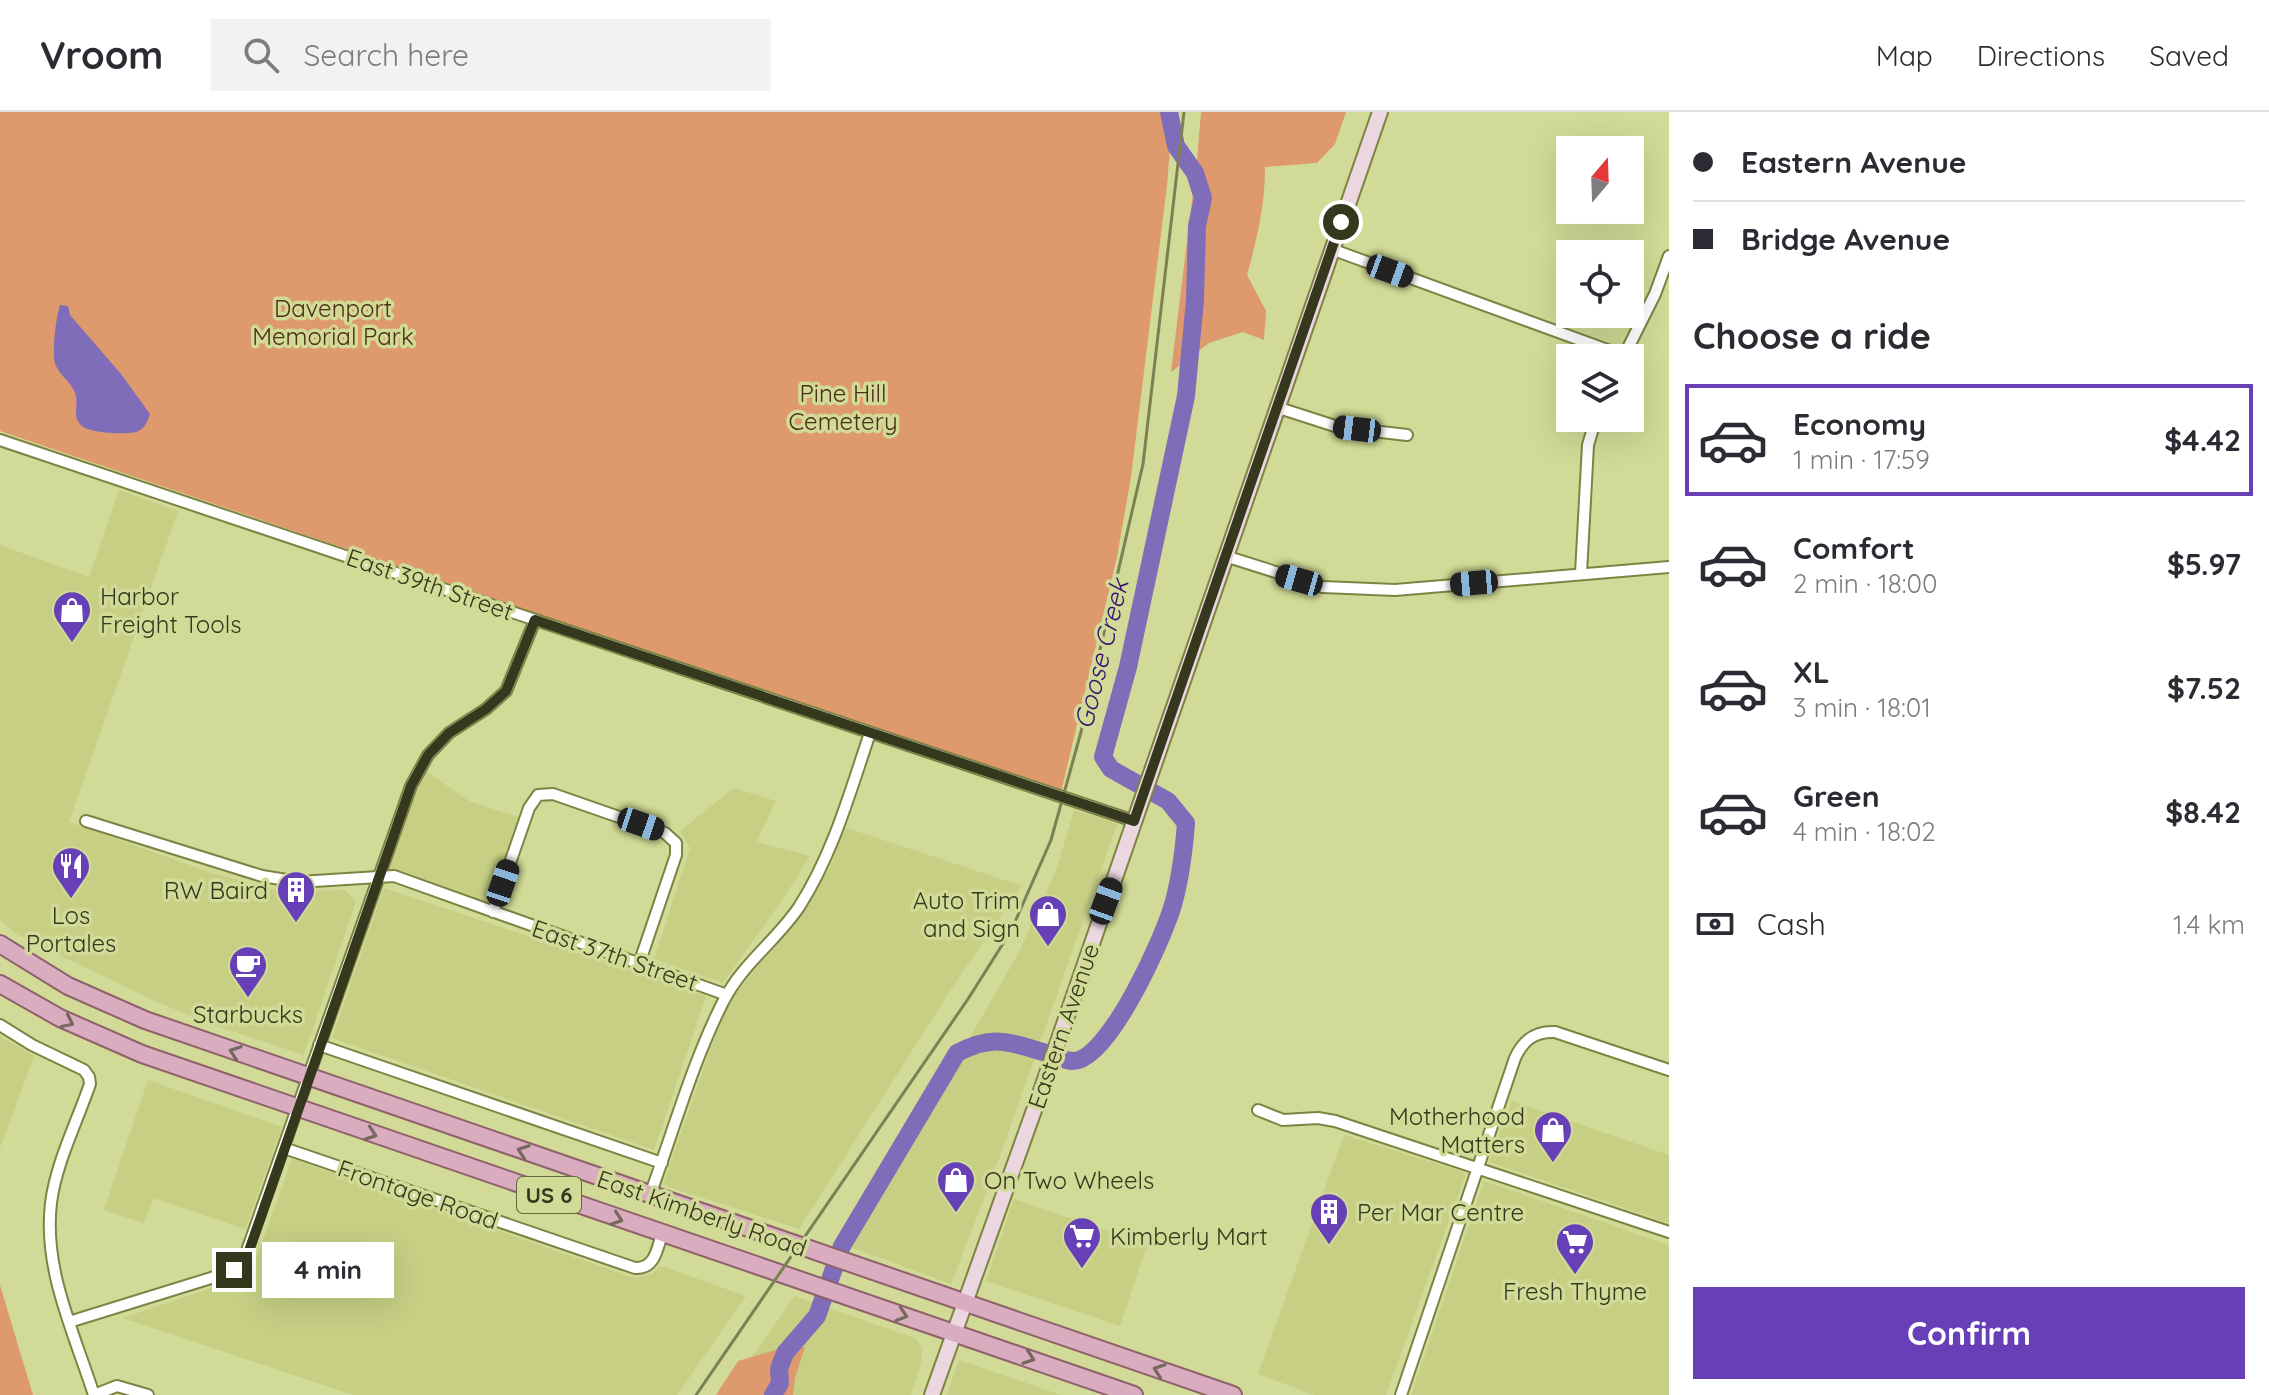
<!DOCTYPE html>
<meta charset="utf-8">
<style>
:root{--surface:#fff;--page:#f2f2f3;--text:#2b2b33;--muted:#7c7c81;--line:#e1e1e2;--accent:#673fb7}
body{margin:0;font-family:Quicksand,sans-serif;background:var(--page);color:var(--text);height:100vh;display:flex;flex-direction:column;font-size:30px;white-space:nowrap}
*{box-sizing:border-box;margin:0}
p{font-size:26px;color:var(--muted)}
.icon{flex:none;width:44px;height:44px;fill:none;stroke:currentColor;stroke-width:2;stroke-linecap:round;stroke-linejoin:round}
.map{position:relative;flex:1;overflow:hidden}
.side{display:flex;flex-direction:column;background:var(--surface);width:600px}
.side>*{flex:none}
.banner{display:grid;align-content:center;height:176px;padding:0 24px;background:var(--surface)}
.needle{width:52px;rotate:19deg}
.controls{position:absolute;left:1556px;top:24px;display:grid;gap:16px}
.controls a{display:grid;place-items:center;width:88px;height:88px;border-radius:0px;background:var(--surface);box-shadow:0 8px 32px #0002;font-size:40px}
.end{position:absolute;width:36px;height:36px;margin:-18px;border:10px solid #35381d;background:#fff;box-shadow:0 0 0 4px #fff}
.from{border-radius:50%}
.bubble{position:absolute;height:56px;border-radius:0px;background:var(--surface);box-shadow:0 8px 32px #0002;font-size:26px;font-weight:800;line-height:56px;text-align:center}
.car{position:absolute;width:24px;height:48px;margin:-24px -12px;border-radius:10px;box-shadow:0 0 6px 2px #0007;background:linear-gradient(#222 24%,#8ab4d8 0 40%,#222 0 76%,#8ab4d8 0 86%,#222 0)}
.banner b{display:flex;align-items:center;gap:28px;height:76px;font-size:30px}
.banner b+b{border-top:2px solid var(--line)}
.banner i{width:20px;height:20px;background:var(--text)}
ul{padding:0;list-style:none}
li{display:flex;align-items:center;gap:24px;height:112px;margin:0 16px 12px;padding:0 8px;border:4px solid transparent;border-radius:0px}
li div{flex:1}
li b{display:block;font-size:30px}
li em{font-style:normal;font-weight:800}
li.current{border-color:var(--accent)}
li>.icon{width:72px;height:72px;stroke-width:1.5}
h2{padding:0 24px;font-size:36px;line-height:96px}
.pay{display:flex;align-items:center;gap:20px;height:88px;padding:0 24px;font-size:30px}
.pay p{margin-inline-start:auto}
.button{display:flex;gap:16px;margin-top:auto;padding:16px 24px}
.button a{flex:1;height:92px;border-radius:0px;background:var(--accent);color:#fff;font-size:32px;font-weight:800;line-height:92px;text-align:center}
header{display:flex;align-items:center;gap:48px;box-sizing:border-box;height:112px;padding:0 40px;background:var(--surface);border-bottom:2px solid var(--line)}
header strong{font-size:38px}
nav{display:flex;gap:44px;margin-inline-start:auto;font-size:28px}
.search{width:560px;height:72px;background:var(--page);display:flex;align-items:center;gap:20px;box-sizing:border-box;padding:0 28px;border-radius:0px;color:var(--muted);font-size:30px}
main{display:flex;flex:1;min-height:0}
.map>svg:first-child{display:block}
</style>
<header>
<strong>Vroom</strong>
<div class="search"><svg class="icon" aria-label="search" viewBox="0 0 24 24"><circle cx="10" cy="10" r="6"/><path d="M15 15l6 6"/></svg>Search here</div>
<nav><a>Map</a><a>Directions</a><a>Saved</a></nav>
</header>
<main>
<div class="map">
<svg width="1669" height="1283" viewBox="0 0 1669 1283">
<rect width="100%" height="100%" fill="#d1da96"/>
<path fill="#c6cf84" d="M119,378l59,21 -109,311 143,51 71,19 62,-2 11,11 -52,154 -90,-30 -57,-23 -139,-67 -18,-15v-375l89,32z
M427,660l42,29 49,16 -30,86 -99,-34 24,-68z
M734,676l42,13 -20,41 54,14 -27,43 -60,84 -69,-24 36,-111 -10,-17z
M1074,698l43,14 -117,332 -49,128 -106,-39 73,-117 100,-174 39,-86z
M844,715l178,59 -67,97 -156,246 -136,-44 53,-152 17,-36 75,-92 25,-44z
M384,776l322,108 -52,154 -322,-112z
M0,924l34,20 -34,92z
M148,968l134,47 -37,102 -92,-31 -9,25 -40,-13z
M1512,989l157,54v68l-180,-61z
M1344,1023l122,38 -80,222h-72l-56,-21z
M292,1047l342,119 18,-4 9,-8 85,30 -69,99h-324l-230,-77 121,-41 11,-15z
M1484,1069l185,64v150h-258z
M1014,1087l133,46 -27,81 -134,-45z
M795,1184l121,43 6,9 -1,15 -10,32h-186z
M959,1248l102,35h-114z"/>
<path fill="#de996c" d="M0,0h1173l-6,73 -36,292 -14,80 -56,235 -1061,-361z
M1201,0h145l-11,32 -18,19 -52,4c0,38 -8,72 -18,108l19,36 -2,29 -21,-8 -34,11 -38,29 26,-212z
M0,1173l33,110h-33z
M805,1235l-10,31 -2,17h-77l22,-34 38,-11z"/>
<path fill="#806db9" d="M60,193l8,1 2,9 51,59 29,40c-3,8 -5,15 -14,18 -10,3 -47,1 -54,-6 -10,-9 -4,-18 -6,-29 -1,-12 -15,-20 -20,-31 -5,-10 0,-49 4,-61z"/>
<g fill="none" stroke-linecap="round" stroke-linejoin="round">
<path stroke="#806db9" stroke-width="18" d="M773,1283l7,-12 -1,-14 6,-16 32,-37 25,-70 115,-193c39,-20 53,-10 93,1 6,2 16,7 23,7 36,0 93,-128 101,-160 7,-26 10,-52 12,-78l-18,-22 -57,-32 -8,-12 25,-90 58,-271 9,-96 2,-74 6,-28 -8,-25 -19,-27 -7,-34"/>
<g stroke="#7d8443" stroke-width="14">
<path id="minor" d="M1331,137l293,107
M1623,246l32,-64 14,-38
M1276,295l62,20 69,8
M0,328l1134,381
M1225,444l98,31 72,3 274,-23
M1581,461l7,-128 8,-27
M86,709l176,55 37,6 95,-6 333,119
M493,800l36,-104 9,-13 15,-1 112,39 11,10v12l-37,109
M0,913l32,20 52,25 5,7 1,7c-13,38 -34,79 -39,119 -8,66 23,130 43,192l23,-9 31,9
M319,933l343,118
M1258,998l25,10 35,-2 17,3 334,111
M284,1036l351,120c20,1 22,-19 27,-34
M650,1083c23,-63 43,-134 73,-193 19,-38 53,-61 76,-95 34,-53 51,-115 71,-174
M69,1210l155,-48 10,-4 9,-8 168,-476 17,-31 21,-22 37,-24 20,-18 29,-71
M1401,1283l114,-337c8,-18 20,-27 40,-26l114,38"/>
</g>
<g stroke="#7d8443" stroke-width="18">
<path id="secondary" d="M932,1283l110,-307 338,-976"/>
</g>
<g stroke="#8f616b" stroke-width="20">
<path id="primary" d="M0,832l68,42 77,34 1088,375
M0,872l60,34 82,36 992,341"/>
</g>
<use href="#minor" stroke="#fff" stroke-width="10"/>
<use href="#secondary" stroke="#ecd6df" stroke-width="14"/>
<use href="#primary" stroke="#d9adbf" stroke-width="16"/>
<path stroke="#7b8153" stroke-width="3" d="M696,1283l272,-396 43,-68 40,-91 30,-108 62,-268 41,-352"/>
</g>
<defs><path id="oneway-chevron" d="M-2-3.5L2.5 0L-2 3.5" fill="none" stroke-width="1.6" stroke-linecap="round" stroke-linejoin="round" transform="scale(2)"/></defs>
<g stroke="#77675e">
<use href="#oneway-chevron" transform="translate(68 910) rotate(26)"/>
<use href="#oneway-chevron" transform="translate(235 940) rotate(-161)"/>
<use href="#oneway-chevron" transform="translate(371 1022) rotate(19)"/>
<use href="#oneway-chevron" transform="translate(523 1039) rotate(-161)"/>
<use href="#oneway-chevron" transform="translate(617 1107) rotate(19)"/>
<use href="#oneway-chevron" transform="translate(902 1203) rotate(18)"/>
<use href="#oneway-chevron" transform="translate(1029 1246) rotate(19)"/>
<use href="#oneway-chevron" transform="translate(1159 1258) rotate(-161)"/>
</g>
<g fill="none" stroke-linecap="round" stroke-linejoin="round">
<path stroke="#35381d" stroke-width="10" d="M234,1158l15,-19 162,-465 17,-31 21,-22 37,-24 20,-18 29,-71 599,201 207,-599"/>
</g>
<defs>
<g id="shop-pin" transform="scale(2)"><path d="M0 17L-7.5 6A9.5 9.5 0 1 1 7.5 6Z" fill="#673fb7" stroke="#d1da96"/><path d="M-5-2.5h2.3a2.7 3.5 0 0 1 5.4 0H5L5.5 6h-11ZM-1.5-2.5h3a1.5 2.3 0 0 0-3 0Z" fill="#fff"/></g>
<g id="restaurant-pin" transform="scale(2)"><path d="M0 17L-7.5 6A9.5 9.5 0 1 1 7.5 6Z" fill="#673fb7" stroke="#d1da96"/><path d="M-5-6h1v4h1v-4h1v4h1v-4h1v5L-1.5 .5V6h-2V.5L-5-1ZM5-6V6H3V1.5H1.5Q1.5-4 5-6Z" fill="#fff"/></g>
<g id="building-pin" transform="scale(2)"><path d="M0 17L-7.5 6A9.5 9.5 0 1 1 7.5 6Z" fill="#673fb7" stroke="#d1da96"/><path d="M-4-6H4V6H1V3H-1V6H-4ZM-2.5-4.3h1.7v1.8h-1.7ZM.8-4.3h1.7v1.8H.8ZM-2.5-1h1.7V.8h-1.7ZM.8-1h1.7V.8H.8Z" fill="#fff"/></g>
<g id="cafe-pin" transform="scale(2)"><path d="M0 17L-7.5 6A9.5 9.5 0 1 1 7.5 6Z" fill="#673fb7" stroke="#d1da96"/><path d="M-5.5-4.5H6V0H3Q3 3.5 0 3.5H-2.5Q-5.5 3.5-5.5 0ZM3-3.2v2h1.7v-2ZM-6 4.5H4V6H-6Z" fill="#fff"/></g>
<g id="supermarket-pin" transform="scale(2)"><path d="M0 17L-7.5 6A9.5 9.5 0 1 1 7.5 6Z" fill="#673fb7" stroke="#d1da96"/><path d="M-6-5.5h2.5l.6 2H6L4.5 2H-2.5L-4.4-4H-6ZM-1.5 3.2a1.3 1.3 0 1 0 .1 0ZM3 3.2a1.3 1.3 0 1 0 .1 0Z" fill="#fff"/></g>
</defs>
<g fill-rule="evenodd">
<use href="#shop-pin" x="72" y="498"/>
<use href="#restaurant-pin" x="71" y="754"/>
<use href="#building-pin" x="296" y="778"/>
<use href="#shop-pin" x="1048" y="802"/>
<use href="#cafe-pin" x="248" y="853"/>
<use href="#shop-pin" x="1553" y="1018"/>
<use href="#shop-pin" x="956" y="1068"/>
<use href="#building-pin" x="1329" y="1100"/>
<use href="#supermarket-pin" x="1082" y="1124"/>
<use href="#supermarket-pin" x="1575" y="1130"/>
</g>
<g text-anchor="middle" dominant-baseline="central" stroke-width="7" stroke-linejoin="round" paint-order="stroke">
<rect fill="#d1da96" stroke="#646941" stroke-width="2" x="517" y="1065" width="64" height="36" rx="6"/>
<g font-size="22" font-weight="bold" fill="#35381d">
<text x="549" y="1083">US 6</text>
</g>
<g font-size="24" fill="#4e2e17" stroke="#d1da96">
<text x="333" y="196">Davenport<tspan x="333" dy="28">Memorial Park</tspan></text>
<text x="843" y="281">Pine Hill<tspan x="843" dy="28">Cemetery</tspan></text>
</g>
<g font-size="24" fill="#35381d" stroke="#d1da96">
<text transform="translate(430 472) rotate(19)">East 39th Street</text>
<text transform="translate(615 843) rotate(19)">East 37th Street</text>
<text transform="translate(1063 914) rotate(-71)">Eastern Avenue</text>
<text transform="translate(418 1082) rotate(19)">Frontage Road</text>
<text transform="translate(702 1101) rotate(19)">East Kimberly Road</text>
</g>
<g font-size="24" fill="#35381d" stroke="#d1da96" text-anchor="start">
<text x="100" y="484">Harbor<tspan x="100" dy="28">Freight Tools</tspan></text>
<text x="268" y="778" text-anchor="end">RW Baird</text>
<text x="1020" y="788" text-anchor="end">Auto Trim<tspan x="1020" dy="28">and Sign</tspan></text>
<text x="71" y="803" text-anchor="middle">Los<tspan x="71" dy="28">Portales</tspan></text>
<text x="248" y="902" text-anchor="middle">Starbucks</text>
<text x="1525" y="1004" text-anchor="end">Motherhood<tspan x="1525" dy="28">Matters</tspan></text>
<text x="984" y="1068">On Two Wheels</text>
<text x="1357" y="1100">Per Mar Centre</text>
<text x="1110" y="1124">Kimberly Mart</text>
<text x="1575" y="1179" text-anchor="middle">Fresh Thyme</text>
</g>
<g font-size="26" font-style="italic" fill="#381371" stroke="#d1da96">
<text transform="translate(1101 542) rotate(-76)">Goose Creek</text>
</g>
</g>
</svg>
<div class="controls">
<a><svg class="needle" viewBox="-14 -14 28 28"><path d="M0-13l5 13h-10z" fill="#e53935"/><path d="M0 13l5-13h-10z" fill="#7c7c81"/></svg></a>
<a><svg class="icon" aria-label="locate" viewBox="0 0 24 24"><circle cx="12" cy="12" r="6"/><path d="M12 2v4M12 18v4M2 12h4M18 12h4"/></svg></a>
<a><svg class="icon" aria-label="layers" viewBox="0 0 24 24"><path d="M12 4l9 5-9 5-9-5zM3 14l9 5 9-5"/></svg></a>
</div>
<i class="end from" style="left:1341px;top:110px"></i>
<i class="end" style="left:234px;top:1158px"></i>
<div class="bubble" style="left:262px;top:1130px;width:132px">4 min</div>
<i class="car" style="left:1390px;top:159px;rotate:110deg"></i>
<i class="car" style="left:1357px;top:317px;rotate:277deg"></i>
<i class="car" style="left:1299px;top:468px;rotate:286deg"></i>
<i class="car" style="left:1474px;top:471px;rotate:265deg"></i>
<i class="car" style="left:641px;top:712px;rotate:109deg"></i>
<i class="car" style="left:503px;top:771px;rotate:19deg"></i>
<i class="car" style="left:1106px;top:789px;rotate:20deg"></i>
</div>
<section class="side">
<div class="banner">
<b><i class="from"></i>Eastern Avenue</b>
<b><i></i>Bridge Avenue</b>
</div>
<h2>Choose a ride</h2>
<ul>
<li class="current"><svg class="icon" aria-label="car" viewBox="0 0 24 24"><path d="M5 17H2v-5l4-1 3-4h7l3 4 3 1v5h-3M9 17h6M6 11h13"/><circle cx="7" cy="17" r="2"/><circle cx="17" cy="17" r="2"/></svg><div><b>Economy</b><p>1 min · 17:59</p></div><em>$4.42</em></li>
<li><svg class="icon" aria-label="car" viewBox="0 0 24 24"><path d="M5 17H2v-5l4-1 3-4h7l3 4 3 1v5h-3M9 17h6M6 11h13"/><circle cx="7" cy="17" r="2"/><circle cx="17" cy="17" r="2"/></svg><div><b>Comfort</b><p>2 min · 18:00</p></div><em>$5.97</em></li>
<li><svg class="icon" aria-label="car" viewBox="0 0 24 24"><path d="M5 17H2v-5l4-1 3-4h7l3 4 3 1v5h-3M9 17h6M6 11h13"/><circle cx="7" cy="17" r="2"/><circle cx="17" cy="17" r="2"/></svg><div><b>XL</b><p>3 min · 18:01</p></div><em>$7.52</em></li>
<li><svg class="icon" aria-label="car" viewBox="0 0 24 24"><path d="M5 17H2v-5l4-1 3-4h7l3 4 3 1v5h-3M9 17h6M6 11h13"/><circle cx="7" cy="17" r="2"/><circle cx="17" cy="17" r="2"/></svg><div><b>Green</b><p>4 min · 18:02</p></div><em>$8.42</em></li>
</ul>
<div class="pay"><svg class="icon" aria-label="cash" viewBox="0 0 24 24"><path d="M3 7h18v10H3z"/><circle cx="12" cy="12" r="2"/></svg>Cash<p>1.4 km</p></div>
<div class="button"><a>Confirm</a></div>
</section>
</main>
